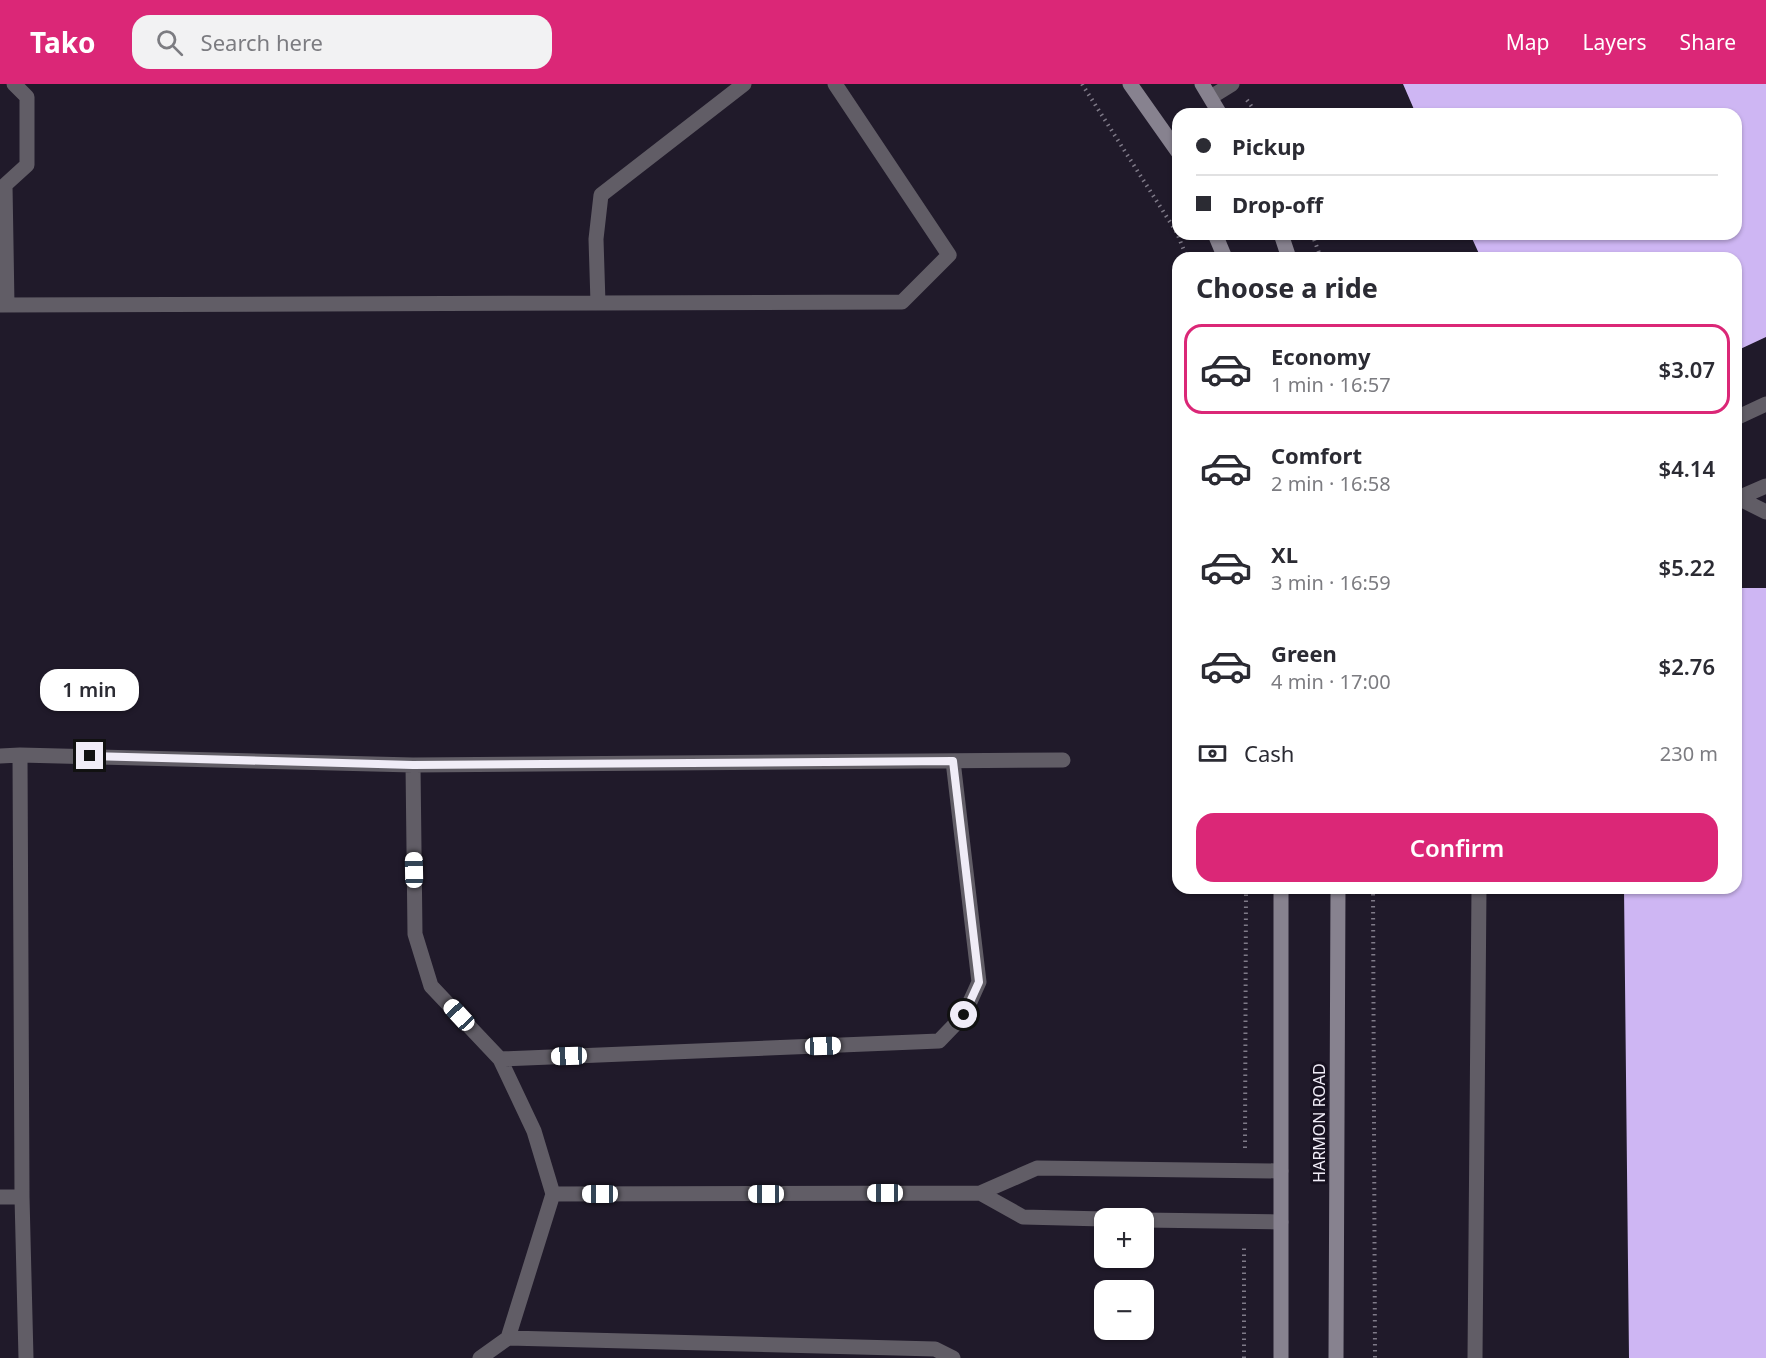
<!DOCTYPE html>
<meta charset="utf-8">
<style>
:root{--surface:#fff;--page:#f2f2f3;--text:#2b2b33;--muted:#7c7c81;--line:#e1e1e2;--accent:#db2777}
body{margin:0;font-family:"Noto Sans",sans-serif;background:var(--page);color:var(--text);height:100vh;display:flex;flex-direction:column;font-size:22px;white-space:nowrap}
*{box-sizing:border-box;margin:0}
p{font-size:20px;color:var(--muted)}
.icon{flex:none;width:33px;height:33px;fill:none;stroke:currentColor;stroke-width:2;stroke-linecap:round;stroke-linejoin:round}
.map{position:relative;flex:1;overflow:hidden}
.sheet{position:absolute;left:1172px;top:168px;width:570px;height:642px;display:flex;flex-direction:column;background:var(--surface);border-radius:18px;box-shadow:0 2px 4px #0004}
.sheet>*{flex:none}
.hud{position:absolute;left:1172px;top:24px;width:570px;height:132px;border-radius:18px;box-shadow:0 2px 4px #0004;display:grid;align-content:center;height:132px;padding:0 24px;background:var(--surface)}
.controls{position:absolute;left:1094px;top:1124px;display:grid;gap:12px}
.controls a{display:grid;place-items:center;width:60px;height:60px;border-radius:12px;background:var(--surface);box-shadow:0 2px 4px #0004;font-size:30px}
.end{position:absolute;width:27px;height:27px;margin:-14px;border:8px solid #f0ecf7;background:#111;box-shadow:0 0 0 3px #111}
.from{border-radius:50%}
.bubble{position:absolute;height:42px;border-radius:18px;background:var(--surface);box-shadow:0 2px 4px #0004;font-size:20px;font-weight:600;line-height:42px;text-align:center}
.car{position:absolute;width:18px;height:36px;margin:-18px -9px;border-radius:8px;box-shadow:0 0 4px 2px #0007;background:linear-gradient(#fff 24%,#345 0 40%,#fff 0 76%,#345 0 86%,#fff 0)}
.hud b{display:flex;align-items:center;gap:21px;height:57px;font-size:22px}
.hud b+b{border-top:2px solid var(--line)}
.hud i{width:15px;height:15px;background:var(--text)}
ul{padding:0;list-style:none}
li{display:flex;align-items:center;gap:18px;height:90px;margin:0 12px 9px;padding:0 12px;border:3px solid transparent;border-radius:18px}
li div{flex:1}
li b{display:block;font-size:22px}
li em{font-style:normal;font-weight:600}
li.selected{border-color:var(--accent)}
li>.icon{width:54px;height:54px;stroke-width:1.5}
h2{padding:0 24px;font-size:27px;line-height:72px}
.pay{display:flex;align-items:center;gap:15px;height:66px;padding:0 24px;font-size:22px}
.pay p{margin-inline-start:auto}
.button{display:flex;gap:12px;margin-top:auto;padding:12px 24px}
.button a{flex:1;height:69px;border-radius:18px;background:var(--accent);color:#fff;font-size:24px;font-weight:600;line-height:69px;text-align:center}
header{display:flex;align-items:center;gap:36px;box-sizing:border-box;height:84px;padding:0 30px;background:var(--accent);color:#fff}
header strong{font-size:28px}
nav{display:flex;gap:33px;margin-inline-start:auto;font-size:21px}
.search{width:420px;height:54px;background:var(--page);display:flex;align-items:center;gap:15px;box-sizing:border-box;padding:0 21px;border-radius:18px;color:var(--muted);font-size:22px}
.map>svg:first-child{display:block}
</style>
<header>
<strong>Tako</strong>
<div class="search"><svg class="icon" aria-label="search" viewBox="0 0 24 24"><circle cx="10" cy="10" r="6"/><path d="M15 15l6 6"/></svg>Search here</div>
<nav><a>Map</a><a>Layers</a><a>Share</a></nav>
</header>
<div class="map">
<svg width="1766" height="1274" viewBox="0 0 1766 1274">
<rect width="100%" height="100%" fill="#201a2a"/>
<path fill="#ceb6f3" d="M1403,0h363v253l-30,14v-93h-255l-11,-24h266v-120h-320z
M1736,504h30v770h-137l-5,-470h112z"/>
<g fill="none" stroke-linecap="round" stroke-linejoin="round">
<path stroke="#7f7a88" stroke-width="4" stroke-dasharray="1.5 4.5" stroke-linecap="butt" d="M1082,0l95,149 10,25
M1247,16l10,14
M1312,150l9,24
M1373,804l2,470
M1245,1064l1,-260
M1244,1274v-112"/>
<path stroke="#615d66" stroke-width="15" d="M1211,13l21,-13
M1736,334l30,-14
M1738,414l28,14
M1736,415l30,-13
M1475,1274l4,-470"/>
<path stroke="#615d66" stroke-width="15" d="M598,219l-2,-64 5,-44 143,-111
M0,221l902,-3 47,-47 -114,-171
M7,221l-2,-120 22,-20v-68l-13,-13
M20,671l2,442
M0,672l20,-1 393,10 2,169 16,52 69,73 34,72 19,63 -45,144 427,11 18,9
M413,681l650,-5
M500,975l439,-18 25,-26 15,-33 -26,-221
M980,1109l43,24 81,2
M553,1110l427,-1 57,-25 244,3
M0,1113h22l4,161
M1143,1136l138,2
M480,1274l28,-20"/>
<path stroke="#87828f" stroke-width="15" d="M1130,0l48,68
M1202,0l18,30
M1215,150l10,24
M1281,150l8,24
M1281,804v470
M1336,1274l2,-470"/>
</g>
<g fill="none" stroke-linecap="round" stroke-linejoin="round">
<path stroke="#f0ecf7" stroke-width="8" d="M90,672l323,9 540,-4 26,221 -15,33"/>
</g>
<g text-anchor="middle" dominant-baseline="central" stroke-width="6" stroke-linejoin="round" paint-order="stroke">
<g font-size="16" fill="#f0ecf7" stroke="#171120">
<text transform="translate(1319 1039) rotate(-90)">HARMON ROAD</text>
</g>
</g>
</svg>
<div class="controls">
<a>+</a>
<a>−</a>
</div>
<i class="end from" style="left:964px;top:931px"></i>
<i class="end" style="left:90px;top:672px"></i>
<div class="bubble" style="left:40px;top:585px;width:99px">1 min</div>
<i class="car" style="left:414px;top:786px;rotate:359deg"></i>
<i class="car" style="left:459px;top:931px;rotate:317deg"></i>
<i class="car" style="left:823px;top:962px;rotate:88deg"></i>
<i class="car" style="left:569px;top:972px;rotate:268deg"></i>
<i class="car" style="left:885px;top:1109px;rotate:270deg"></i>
<i class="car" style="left:600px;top:1110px;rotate:270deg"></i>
<i class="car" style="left:766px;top:1110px;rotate:270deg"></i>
<div class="hud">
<b><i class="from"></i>Pickup</b>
<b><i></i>Drop-off</b>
</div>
<section class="sheet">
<h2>Choose a ride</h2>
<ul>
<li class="selected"><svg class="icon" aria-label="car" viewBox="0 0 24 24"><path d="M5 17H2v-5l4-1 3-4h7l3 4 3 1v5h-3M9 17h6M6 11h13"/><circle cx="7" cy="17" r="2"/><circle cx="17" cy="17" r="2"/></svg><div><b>Economy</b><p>1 min · 16:57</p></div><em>$3.07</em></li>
<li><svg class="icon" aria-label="car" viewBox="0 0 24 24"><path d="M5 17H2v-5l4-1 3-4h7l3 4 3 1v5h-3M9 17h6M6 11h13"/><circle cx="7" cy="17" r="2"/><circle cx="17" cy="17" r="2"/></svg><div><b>Comfort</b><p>2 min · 16:58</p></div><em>$4.14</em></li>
<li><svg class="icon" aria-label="car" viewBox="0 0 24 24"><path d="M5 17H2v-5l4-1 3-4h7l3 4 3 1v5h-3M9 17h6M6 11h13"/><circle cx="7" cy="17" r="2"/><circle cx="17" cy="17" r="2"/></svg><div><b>XL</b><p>3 min · 16:59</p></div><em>$5.22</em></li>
<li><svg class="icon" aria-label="car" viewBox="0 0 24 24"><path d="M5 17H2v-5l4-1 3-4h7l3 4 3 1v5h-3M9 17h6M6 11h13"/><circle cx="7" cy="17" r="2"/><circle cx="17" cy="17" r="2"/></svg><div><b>Green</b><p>4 min · 17:00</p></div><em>$2.76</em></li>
</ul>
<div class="pay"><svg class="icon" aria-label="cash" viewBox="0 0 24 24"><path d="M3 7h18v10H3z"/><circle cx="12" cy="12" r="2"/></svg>Cash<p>230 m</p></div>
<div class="button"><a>Confirm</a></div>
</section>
</div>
